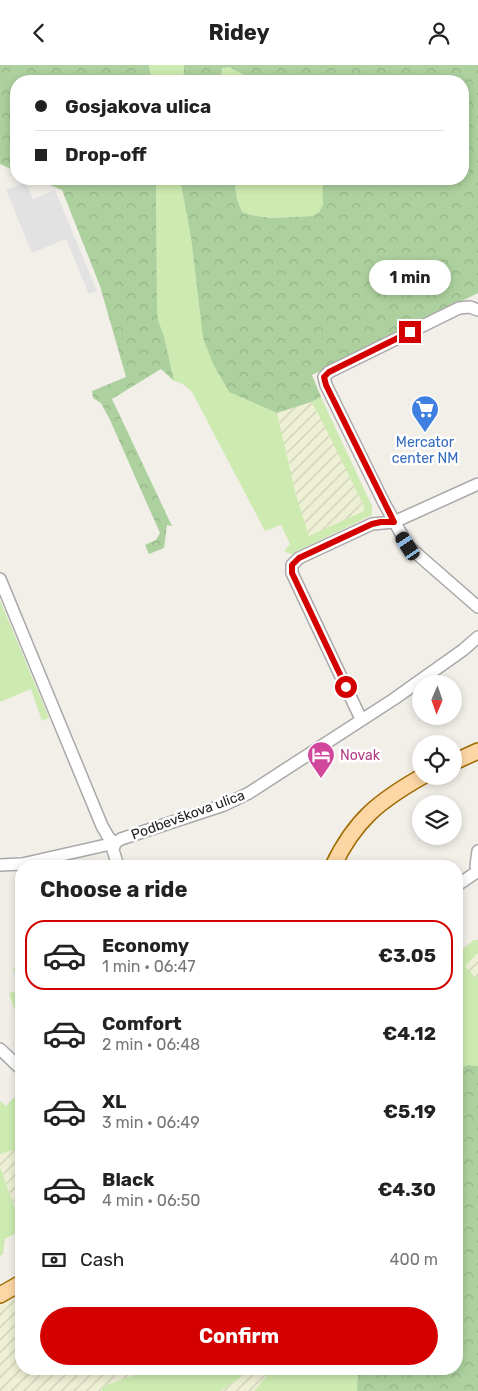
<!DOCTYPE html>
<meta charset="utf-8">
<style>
:root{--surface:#fff;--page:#f6f6f6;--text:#222;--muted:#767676;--line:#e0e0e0;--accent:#d40000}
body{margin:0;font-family:Rubik,sans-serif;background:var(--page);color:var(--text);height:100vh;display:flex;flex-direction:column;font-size:19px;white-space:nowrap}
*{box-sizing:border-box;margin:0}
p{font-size:16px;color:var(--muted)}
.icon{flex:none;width:28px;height:28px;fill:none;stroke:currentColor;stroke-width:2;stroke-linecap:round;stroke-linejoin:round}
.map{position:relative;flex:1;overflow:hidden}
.side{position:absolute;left:15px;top:795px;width:448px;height:515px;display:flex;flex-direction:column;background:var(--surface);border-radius:20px;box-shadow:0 2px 8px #0003}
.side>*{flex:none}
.hud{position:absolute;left:10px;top:10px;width:459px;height:110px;border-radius:20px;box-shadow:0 2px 8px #0003;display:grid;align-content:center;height:110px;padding:0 25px;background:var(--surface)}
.needle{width:32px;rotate:182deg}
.buttons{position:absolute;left:412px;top:610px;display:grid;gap:10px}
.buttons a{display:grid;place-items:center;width:50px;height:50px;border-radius:50%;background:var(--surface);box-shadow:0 2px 8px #0003;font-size:25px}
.end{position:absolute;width:22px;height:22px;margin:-11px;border:6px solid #d40000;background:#fff;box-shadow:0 0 0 2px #fff}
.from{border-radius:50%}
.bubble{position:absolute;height:35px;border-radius:18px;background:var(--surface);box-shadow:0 2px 8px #0003;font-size:16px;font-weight:700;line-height:35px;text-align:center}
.car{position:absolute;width:15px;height:30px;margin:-15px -8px;border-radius:6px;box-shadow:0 0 4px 1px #0007;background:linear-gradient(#222 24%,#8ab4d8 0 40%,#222 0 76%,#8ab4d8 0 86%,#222 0)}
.hud b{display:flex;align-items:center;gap:18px;height:48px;font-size:19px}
.hud b+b{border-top:1px solid var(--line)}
.hud i{width:12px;height:12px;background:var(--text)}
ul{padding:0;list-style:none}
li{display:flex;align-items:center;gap:15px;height:70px;margin:0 10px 8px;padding:0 15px;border:2px solid transparent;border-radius:20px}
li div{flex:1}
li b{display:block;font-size:19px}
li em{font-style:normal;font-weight:700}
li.current{border-color:var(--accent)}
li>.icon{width:45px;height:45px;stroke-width:1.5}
h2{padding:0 25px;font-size:22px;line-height:60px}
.pay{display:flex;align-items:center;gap:12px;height:55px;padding:0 25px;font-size:19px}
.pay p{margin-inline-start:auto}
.primary-button{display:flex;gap:10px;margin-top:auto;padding:10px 25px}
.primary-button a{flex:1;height:58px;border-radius:30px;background:var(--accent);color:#fff;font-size:20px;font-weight:700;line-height:58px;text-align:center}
header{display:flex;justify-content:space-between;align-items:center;height:65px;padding:0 25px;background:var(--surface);font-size:22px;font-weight:700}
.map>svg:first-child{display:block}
</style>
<header><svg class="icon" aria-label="back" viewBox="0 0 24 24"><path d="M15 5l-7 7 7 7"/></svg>Ridey<svg class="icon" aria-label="person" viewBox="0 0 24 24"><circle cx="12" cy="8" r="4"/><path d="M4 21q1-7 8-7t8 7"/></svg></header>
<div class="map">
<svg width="478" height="1326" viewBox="0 0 478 1326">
<defs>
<pattern id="farmland-furrows" width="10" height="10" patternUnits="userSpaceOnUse" patternTransform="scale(1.25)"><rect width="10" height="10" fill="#eef0d5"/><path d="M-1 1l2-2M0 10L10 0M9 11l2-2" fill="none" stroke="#ccceb7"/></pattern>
<pattern id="forest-crowns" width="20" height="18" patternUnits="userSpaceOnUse" patternTransform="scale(1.25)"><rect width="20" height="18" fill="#add19e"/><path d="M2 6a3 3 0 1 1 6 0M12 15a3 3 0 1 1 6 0" fill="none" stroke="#95b388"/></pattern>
</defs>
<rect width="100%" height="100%" fill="#f2efe9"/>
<path fill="url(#farmland-furrows)" d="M311,337l8,13 44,89 1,8 -55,24 -13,-41 -19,-82z
M478,888v23l-2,2 -11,-12z
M21,1083v62l-5,-1 -16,-42v-13z
M21,1224v80h130l-50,18 1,4h-102v-90z
M252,1304h10l4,8 -12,14h-33z"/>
<path fill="#cdebb0" d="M149,0h35l-1,16h-31z
M222,2h7l26,14h-34z
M156,114h24l11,59 10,83 12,43 16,28 48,21 19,82 13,41 55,-25 -1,-7 -44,-89 -8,-13 10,-5 51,109v9l-81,39 -7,-3 6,-7 -9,-19 -16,6 -73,-139 -9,-8 -9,-3 -10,-45 -6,-16 -1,-11z
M234,114h88l1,26 -4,7 -7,4 -41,2 -20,-3 -9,-3 -5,-13z
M0,535l49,118 -7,3 -11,-32 -31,13z
M474,875h4v13l-13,13 11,12 2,-2v90l-10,-1 -12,6v-104l4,-5 -4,-8z
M21,901v43l-6,2 -6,-18 12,-3 -8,-21z
M21,1027v56l-21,6v-53l6,5 12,-13z
M0,1102l15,41 6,2 -1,21 -15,8 -2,15 -3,2z
M151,1304h101l-31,22h-119l-1,-4z
M262,1304h96l-1,22h-103l12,-14z"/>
<path fill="url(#forest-crowns)" d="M0,0h149l3,16h-136v90l-16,-7z
M184,0h294v228l-166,82 9,22 -10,5 -34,11 -48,-21 -16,-28 -10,-26 -12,-100 -11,-59h54l3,20 5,13 9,3 20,3 41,-2 7,-4 4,-7 -1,-26h140v-98h-207l-26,-14 -7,1 -1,13h-38z
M35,114h121l1,130 1,11 6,16 10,45 -13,-12 -49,30 60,127 -5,-1 -3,23 -15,6 -4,-9 11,-5 4,-7 -50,-113 -9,-17 -8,-5 -1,-7 34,-14 -26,-91 -38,-96z
M468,1000l10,1v325h-121l1,-22h98v-298z"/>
<path fill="#e2e2e2" d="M25,117l8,17 22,-9 42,101 -8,3 -23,-55 -34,14 -26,-63z"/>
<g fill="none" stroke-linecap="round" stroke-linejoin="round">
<g stroke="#a9a9a9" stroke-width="14">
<path id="minor" d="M478,245l-8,-3 -11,1 -130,64 -5,5 2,8 58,118 24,43 70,61
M0,514l102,247 7,12 6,5
M361,654l-69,-146v-8l7,-7 73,-34 22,-2 84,-38
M478,786l-2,15 2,5
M0,800l22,-1 93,-21
M118,801l-5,-16 2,-7 6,-4 103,-34 25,-12 145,-94 69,-49 15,-13
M456,821l22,-15
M0,984l21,20"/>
</g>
<g stroke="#a06b00" stroke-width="18">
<path id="major" d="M454,697l24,-11
M333,801c22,-46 46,-65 90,-90
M0,1230l21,-12"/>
</g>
<use href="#minor" stroke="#fff" stroke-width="11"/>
<use href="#major" stroke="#fcd6a4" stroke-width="15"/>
</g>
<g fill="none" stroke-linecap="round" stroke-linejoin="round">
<path stroke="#d40000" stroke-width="6" d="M346,622l-54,-114v-8l7,-7 73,-34 9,-2h13l-68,-137 -2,-8 5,-5 81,-40"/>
</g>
<defs>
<g id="supermarket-pin" transform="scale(1.4375)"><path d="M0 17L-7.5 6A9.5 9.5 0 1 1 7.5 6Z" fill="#3f7fe0" stroke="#fff"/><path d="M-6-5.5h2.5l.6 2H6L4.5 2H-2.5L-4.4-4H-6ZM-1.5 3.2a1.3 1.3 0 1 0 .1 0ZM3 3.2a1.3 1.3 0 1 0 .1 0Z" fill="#fff"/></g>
<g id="hotel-pin" transform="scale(1.4375)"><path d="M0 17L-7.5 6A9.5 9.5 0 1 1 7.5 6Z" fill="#d1479c" stroke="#fff"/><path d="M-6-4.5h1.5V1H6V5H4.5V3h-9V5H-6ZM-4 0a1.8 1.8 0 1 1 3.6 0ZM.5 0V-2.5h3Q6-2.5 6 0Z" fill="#fff"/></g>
</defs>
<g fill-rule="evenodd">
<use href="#supermarket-pin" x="425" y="344"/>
<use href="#hotel-pin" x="321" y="690"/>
</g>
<g text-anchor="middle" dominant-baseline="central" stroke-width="5" stroke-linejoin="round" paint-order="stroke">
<g font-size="14" fill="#366cbe" stroke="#fff">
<text x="425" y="377">Mercator<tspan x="425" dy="16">center NM</tspan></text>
</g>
<g font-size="14" fill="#b23c85" stroke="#fff" text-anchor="start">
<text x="340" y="690">Novak</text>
</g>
<g font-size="14" fill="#222" stroke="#fff">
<text transform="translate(188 750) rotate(-20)">Podbevškova ulica</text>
</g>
</g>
</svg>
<div class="buttons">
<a><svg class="needle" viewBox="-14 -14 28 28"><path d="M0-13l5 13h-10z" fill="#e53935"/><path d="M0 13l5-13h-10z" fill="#767676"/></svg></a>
<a><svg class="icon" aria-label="locate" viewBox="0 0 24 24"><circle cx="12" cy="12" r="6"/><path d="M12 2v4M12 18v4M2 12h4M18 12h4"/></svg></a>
<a><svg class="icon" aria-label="layers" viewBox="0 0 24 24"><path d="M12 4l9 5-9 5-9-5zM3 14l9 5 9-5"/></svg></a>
</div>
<i class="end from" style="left:346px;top:622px"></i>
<i class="end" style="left:410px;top:267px"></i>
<div class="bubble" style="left:369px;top:195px;width:82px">1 min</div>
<i class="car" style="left:408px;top:481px;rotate:327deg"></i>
<div class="hud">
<b><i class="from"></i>Gosjakova ulica</b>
<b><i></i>Drop-off</b>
</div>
<section class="side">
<h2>Choose a ride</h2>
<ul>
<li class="current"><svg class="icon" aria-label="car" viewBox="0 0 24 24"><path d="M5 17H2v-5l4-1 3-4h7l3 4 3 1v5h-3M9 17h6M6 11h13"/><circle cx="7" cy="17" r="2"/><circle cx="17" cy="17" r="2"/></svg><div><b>Economy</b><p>1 min · 06:47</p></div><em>€3.05</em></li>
<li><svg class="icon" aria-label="car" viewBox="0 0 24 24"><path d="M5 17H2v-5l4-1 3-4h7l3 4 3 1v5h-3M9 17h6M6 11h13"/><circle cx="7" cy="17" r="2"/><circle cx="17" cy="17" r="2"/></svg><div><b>Comfort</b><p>2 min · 06:48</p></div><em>€4.12</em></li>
<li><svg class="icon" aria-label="car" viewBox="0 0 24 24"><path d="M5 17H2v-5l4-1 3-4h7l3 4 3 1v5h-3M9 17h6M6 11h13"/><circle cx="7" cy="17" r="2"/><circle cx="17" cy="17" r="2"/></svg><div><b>XL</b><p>3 min · 06:49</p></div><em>€5.19</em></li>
<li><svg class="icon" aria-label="car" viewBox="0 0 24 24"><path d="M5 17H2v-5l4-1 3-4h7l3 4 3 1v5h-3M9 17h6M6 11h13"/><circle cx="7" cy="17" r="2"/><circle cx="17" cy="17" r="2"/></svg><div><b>Black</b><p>4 min · 06:50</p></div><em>€4.30</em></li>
</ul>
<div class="pay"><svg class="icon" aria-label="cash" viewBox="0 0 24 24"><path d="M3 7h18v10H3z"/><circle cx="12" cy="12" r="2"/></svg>Cash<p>400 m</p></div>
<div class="primary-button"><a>Confirm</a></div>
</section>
</div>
